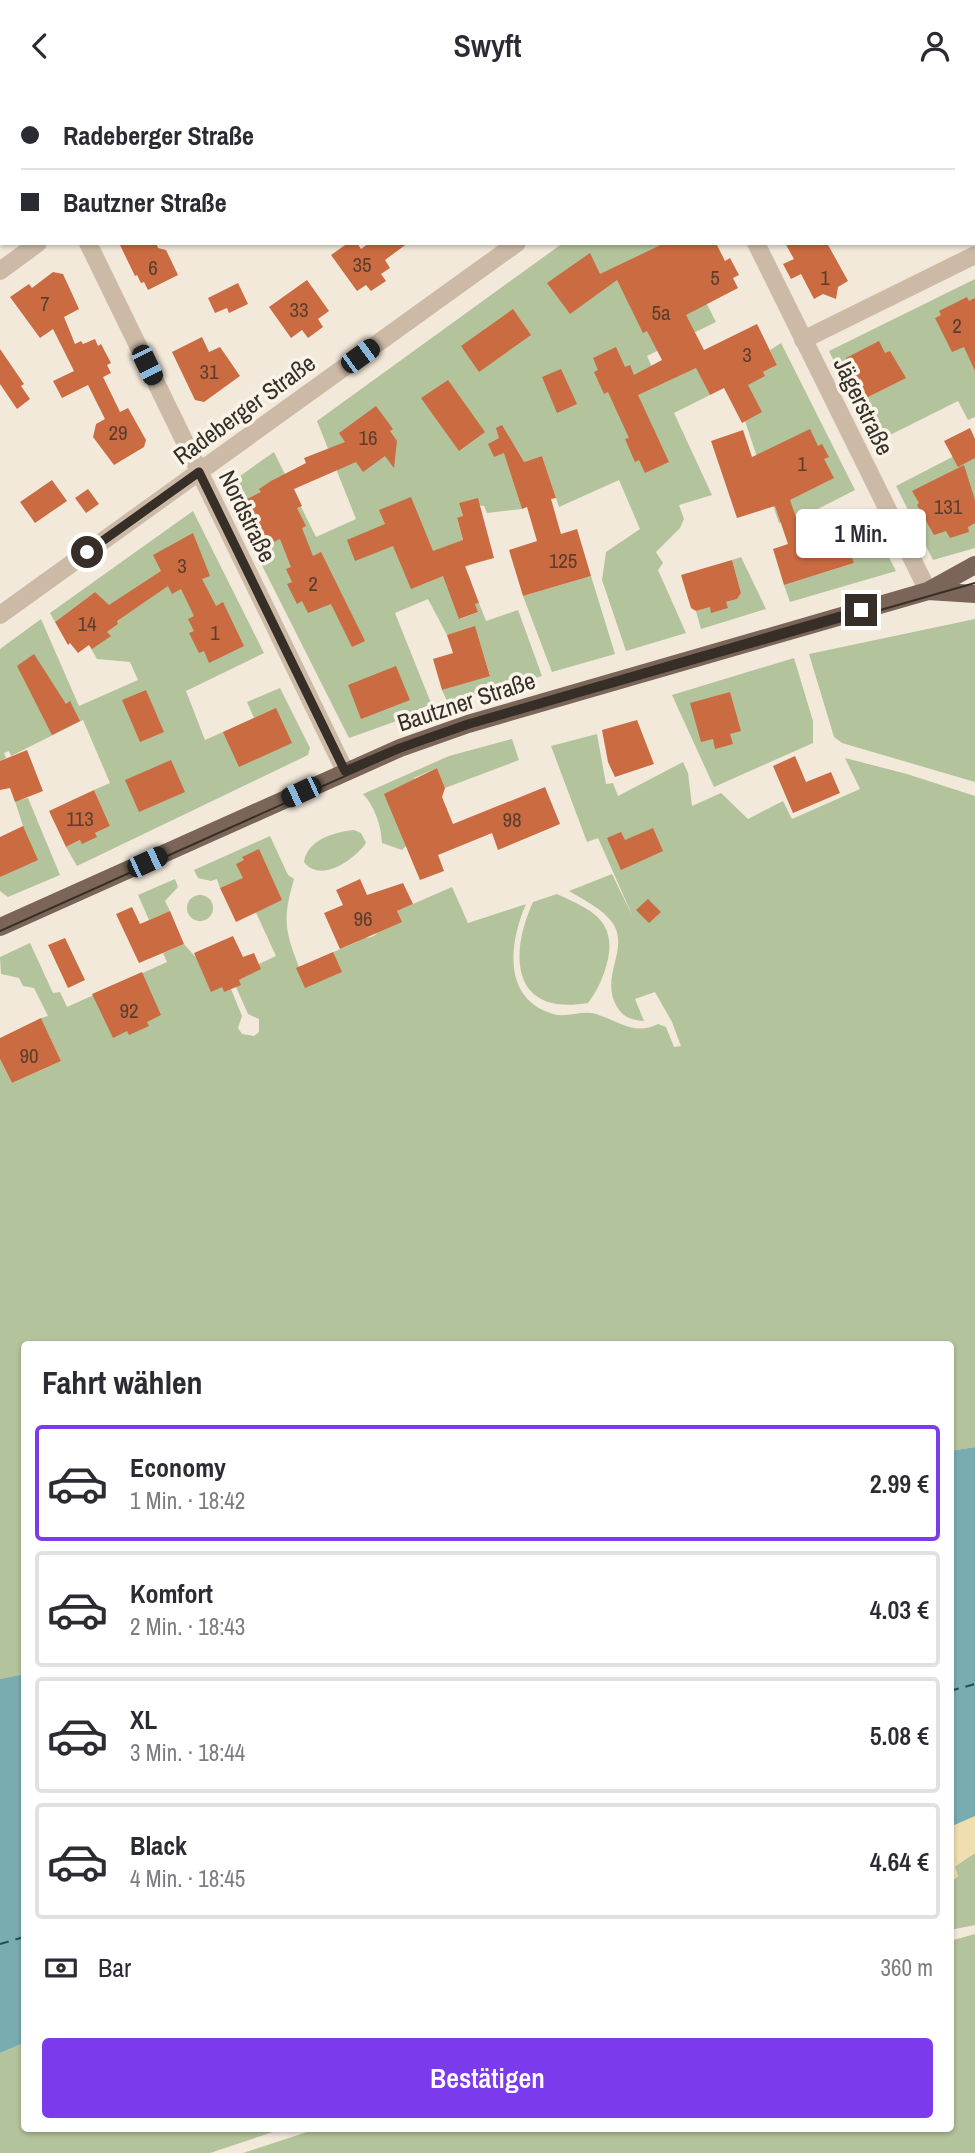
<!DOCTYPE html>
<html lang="de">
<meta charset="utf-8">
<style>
:root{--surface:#fff;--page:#f2f2f3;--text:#2b2b33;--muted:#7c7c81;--line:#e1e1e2;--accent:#7c3aed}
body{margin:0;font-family:"Archivo Narrow",sans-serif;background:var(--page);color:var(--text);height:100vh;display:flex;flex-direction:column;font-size:26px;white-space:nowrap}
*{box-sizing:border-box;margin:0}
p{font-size:23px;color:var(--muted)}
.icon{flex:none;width:38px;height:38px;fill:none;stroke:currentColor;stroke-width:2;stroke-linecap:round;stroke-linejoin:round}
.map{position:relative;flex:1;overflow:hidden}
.side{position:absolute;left:21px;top:1250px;width:933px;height:791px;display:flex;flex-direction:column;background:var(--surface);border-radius:7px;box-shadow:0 2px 5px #0004}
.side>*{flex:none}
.banner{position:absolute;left:0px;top:0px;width:976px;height:154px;box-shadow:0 2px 5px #0004;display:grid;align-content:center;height:154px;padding:0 21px;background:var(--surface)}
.end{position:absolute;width:32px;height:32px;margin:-16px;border:9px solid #372e28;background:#fff;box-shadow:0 0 0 4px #fff}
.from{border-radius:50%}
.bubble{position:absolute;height:49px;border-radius:7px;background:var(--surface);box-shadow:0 2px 5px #0004;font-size:23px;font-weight:600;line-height:49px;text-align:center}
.car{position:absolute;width:21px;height:42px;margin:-21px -10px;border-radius:9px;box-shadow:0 0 5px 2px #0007;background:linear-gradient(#222 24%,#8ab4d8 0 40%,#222 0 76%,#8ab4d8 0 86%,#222 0)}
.banner b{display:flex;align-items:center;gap:24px;height:66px;font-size:26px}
.banner b+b{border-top:2px solid var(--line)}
.banner i{width:18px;height:18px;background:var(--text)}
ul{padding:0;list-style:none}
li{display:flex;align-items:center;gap:21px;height:116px;margin:0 14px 10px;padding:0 7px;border:4px solid var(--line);border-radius:7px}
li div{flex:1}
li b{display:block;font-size:26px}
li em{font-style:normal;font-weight:600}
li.current{border-color:var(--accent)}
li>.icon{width:63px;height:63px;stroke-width:1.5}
h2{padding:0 21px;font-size:32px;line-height:84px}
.pay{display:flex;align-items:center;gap:18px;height:77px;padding:0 21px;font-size:26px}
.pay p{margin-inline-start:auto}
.action{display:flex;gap:14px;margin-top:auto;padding:14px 21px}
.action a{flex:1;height:80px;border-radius:7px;background:var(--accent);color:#fff;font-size:28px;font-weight:600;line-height:80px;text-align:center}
header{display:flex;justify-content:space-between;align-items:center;height:91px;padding:0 21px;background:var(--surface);font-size:32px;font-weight:600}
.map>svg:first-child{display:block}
</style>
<header><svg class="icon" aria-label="back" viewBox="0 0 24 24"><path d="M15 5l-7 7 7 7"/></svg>Swyft<svg class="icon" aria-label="person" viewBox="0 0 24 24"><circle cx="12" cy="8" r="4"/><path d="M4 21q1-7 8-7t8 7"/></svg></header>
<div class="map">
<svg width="975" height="2062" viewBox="0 0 975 2062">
<rect width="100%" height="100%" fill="#f3e9db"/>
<path fill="#b3c39b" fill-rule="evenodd" d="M563,152h136l-11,24 28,55 -69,34 13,28 48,-28 -5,25 7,14 -36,18 38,82 -33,10 5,14 -4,9 -24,24 7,11 -5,7 28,63 -60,18 -24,-71 4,-28 34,-23 -21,-49 -60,27 -17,-51 -33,11 13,42 -35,4 -3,-7 -25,-3 4,13 -6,3 10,36 9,8 -11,4 6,15 -22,9 11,28 18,-7 -3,-8 4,-1 7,18 32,-11 24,66 -94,27 -6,-13 48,-15 -15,-48 -28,8 -19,-36 -33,14 38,95 -84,30 -126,-250 51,-36 42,85 40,-18 -39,-98z
M975,188v138l-7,3 -10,-19 -84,42 -45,-92z
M781,252l74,147 -47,24 -29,9 -34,-102 16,-9 -23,-27 39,-20 -7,-15z
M975,358v99l-42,12 -37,-74 66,-34z
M864,418l32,62 -106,31 -6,-17 70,-22 -11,-36z
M193,420l71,142 -78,38 19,49 49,-22 -7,-16 33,-14 30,60 -2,7 -231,111 -11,-19 44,-21 -16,-36 16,-7 -27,-63 -72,36 -2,-5 -5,2 2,5 -6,3v-112l41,-30 38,87 59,-26 -8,-18 -33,-3 -8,-14 29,-21 -23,-32 -40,30 -5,-9z
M741,466l25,52 -65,20 -5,-18 41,-12 4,-6 -9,-33z
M591,485l24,78 -63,18 -29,-76z
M975,528v163l-133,-39 -8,-6 -25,-83z
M794,567l19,63v22l-99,44 -42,-92z
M597,643l9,50 7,-1 5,13 65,-34 5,11 4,33 29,-13 27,26 35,-18 9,18 68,-30 -15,-31 62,16 68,22v651l-25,4v-107h-926v330l-24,5v-620l12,24 49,-22 -20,-43 7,-2 -14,-28 -11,-2 -4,-8 -18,-4 -1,-17 30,-14 23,50 7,-1 7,15 100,-45 -4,-9 21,-9 38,43 9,2 11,27 -4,12 4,6 12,2 5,-4v-13l-11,-5 -12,-27 3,-7 21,-11 -1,-5 17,-8 -35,-76 -21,8 -3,-9 -6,2 -13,-3 -4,-8 76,-34 18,39 6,4c-11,39 -10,50 5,88l60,-26 2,-4c9,2 14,0 19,-8l3,1 18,-8 -4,-11 55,-24 16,36 58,-19c-17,39 -24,95 27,110 15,4 29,-4 43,0 23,7 38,22 62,10l8,3 8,20 7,-1 -9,-24 -17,-30 -20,7 9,22c-12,-1 -20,-3 -27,-14 -17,-29 10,-54 -2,-80 -8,-16 -31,-27 -46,-36l43,-17 21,43 -35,-79 -11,4 -36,-96zM243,766l39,43 -16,7z
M512,648l7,21 -74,28 -8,-20 -23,10 26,62 -33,5 -5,5 -20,-7c-1,-18 -7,-36 -19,-49l86,-38z
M28,707l32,77 -52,22 -8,-6v-14l23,-51 -8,-25z
M354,739l7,3 5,10c-11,16 -45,41 -62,19 3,-22 30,-30 50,-32z
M175,788l3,8 -13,14 5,10 -21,9 -11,-25z
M557,803c32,15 59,25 51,65 -4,17 -10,31 -20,44 -75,13 -80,-46 -55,-101z
M187 817a13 13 0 1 1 26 0a13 13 0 1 1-26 0Z
M975,1762v72l-25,5v-47l8,-7 -4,-9z
M975,1843v219h-732l76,-25h631v-187z
M24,1952v85h261l-75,25h-210v-100z"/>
<path fill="#f0deb0" d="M975,1725v37l-20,13 3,10 -8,6v-55z"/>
<path fill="#79acb1" d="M975,1356v369l-25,11v-376z
M24,1583v369l-24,10v-374z"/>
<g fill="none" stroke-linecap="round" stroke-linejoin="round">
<path stroke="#1b535b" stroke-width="2" stroke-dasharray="9 7" stroke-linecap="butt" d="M950,1600l25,-7
M0,1853l24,-7"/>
</g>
<path fill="#ca6b42" d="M119,152h37l2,5 8,2 12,25 -30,15 -4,-8 -3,1 -4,-8 -2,1z
M348,152h9l4,6 8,-6h39l-23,17 5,8 -9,6 5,7 -15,10 -5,-6 -9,6 -26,-36z
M665,152h51l9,18 5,-3 9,17 -6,3 5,10 -52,27 18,35 53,-26 20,41 -14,7 2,4 -17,9 14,27 -20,11 -18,-35 -14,7 -14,-27 -58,27 31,67 -24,11 -6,-13 -4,2 -10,-23 4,-1 -21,-46 -4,2 -10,-22 4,-2 -5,-12 23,-11 9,20 5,-2 4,10 28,-15 -15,-29 -4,2 -26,-53 -47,34 -23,-31 43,-30 10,21z
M785,152h42l21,38 -10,6 -2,12 -13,-5 -9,5 -13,-25 -10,5 -8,-15 11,-5z
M53,181l10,2 16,35 -15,8 11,27 6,-3 2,3 12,-5 3,7 3,-2 10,19 -4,2 4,8 -8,4 17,35 8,-4 18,32 -2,7 -30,18 -21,-28 3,-13 9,-5 -17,-34 -26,13 -9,-17 21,-10 -21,-42 -13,9 -30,-41 19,-13 3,4z
M307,189l22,31 -11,8 5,8 -15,11 -6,-8 -11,8 -22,-31z
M238,192l10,21 -19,9 -2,-5 -12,5 -7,-15z
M967,206l2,4 6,-3v73l-11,-24 -12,5 -17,-34 6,-3 -2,-4z
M513,218l18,26 -52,37 -18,-26z
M202,246l7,15 11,-5 20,29 -36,26 -9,-2 -23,-48z
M879,250l6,12 5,-2 16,27 -40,20 -6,-11 -2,1 -12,-30z
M0,258l24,35 -3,2 9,13 -13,10 -17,-25z
M561,278l16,35 -20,9 -15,-36z
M448,289l37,52 -26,19 -38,-53z
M376,315l17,23 -3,2 7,10 -3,27 -9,-12 -22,16 -7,-10 -62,27 8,17 -5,2 9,18 -4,2 11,28 8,-4 44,89 -13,6 -21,-43 -23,9 -6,-12 -5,3 -10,-20 5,-2 -6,-13 5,-2 -11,-28 -13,6 -22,-45 16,-8 -2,-3 12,-8 35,-18 -2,-5 41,-16 -6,-9z
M502,334l22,37 18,-6 14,42 -5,1 10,35 16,-5 14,47 -68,20 -14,-46 28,-9 -10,-34 -5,2 -18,-56 -10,4 -6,-13 11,-6 -3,-10z
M970,337l5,11v19l-17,9 -14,-26z
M810,338l8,17 4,-2 7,13 -5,2 10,19 -44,22 10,29 18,-5 3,9 22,-6 11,36 -70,22 -11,-36 15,-5 -13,-38 -38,12 -26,-77 32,-11 9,27z
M964,374l11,35v23l-7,4 1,5 -19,6 -4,-7 -12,4 -17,-30 2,-2 -7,-12z
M52,389l15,21 -32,22 -15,-21z
M88,398l11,15 -13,9 -11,-15z
M411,406l22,54 30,-11 -6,-22 6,-2 -4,-13 19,-5 16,60 -29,8 14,37 -4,1 3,8 -19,7 -16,-43 -32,13 -18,-43 -38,15 -8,-21 38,-16 -6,-14z
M193,442l17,43 -8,3 14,27 7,-4 21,44 -35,17 -5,-12 -5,2 -10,-20 5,-2 -6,-12 6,-3 -13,-27 -9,5 -4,-8 -51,35 1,3 -11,8 4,4 -19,13 -3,-4 -11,8 -8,-10 -2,2 -13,-23 40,-30 14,13 52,-34 -8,-16z
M732,469l9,33 -4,6 -11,3 2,6 -17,5 -1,-6 -14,4 -5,-3 -10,-33z
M475,535l15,50 -48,14 -9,-31 20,-6 -6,-18z
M34,563l32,50 4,-3 10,20 -28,14 -35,-69z
M396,575l14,34 -49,19 -13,-34z
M146,599l18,42 -24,10 -18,-42z
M730,601l11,39 -11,3 3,10 -18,5 -2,-10 -12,3 -11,-39z
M276,617l16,35 -53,24 -16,-35z
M637,629l17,44 -39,13 -7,-15 -6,-32z
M27,659l16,41 -28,11 -5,-14 -10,2v-29z
M795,665l11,26 25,-10 9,21 -47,20 -20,-47z
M171,669l14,32 -46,20 -14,-32z
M437,677l8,20 -3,9 11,27 92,-37 15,37 -62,26 -6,-17 -54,22 6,16 -24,9 -36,-86z
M94,699l16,36 -15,7 2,4 -15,7 -2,-4 -14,7 -17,-36z
M23,735l15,34 -38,17v-40z
M653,737l10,23 -42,19 -14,-32 14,-6 4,8z
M259,758l23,51 -46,22 -16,-34 23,-10 -7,-14 8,-4 -2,-3z
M360,788l7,16 36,-12 10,21 -16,7 5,11 -62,27 -16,-36 19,-8 -7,-15z
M648,808l13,13 -12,11 -13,-13z
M132,816l8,17 30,-13 14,33 -45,19 -23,-49z
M233,845l10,21 11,-4 7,16 -22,11 2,5 -17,7 -2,-5 -11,5 -17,-39z
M65,847l20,42 -17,8 -20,-43z
M333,861l9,20 -37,16 -9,-20z
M142,881l19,43 -14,7 2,4 -20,9 -2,-4 -14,7 -21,-44z
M41,927l20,43 -49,22 -12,-24v-21z"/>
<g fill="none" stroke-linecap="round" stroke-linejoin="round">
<path stroke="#ccbaa7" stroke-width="18" d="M14,0l1,2
M678,0l1,2
M247,2l2,-2
M726,2l2,-2
M88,152l257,528
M756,152l172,348
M0,180l38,-28
M803,249l172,-85
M0,524l517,-372"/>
<path stroke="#7a6558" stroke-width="18" d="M928,500l47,3
M0,836l400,-179 68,-24 460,-133 47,-26"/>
<path stroke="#372e28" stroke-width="2" d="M0,840l401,-180 70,-24 504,-144"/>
</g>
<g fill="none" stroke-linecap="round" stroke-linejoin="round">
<path stroke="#372e28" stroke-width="9" d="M87,461l112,-80 146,299 55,-23 68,-24 393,-114"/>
</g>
<g text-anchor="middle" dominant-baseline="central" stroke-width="7" stroke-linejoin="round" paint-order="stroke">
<g font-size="21" fill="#5c3d2e">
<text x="362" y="173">35</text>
<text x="153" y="176">6</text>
<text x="715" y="186">5</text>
<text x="825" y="186">1</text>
<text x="45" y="212">7</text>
<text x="299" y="218">33</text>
<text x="661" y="221">5a</text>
<text x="957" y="234">2</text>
<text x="747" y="263">3</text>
<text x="209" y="280">31</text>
<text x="118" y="341">29</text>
<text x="368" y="346">16</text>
<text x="802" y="372">1</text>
<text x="948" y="415">131</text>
<text x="563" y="469">125</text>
<text x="182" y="474">3</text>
<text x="313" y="492">2</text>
<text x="87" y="532">14</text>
<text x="215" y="541">1</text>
<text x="80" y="727">113</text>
<text x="512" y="728">98</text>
<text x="363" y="827">96</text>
<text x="129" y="919">92</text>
<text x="29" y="964">90</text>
</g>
<g font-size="24" fill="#372e28" stroke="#faf3e8">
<text transform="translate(864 315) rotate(64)">Jägerstraße</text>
<text transform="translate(244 318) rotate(-36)">Radeberger Straße</text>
<text transform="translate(248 425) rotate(64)">Nordstraße</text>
<text transform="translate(466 610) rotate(-18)">Bautzner Straße</text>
</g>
</g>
</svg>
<i class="end from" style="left:87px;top:461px"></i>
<i class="end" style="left:861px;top:519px"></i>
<div class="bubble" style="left:796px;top:418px;width:130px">1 Min.</div>
<i class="car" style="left:360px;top:265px;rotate:54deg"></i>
<i class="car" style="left:147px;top:274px;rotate:154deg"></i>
<i class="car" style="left:301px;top:701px;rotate:245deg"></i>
<i class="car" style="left:147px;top:771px;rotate:65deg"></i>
<div class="banner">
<b><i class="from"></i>Radeberger Straße</b>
<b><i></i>Bautzner Straße</b>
</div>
<section class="side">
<h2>Fahrt wählen</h2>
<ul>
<li class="current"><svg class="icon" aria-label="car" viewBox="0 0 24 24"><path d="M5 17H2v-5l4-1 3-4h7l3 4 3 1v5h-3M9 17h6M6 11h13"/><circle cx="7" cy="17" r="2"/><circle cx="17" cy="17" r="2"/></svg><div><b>Economy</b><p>1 Min. · 18:42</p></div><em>2.99 €</em></li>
<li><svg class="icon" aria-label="car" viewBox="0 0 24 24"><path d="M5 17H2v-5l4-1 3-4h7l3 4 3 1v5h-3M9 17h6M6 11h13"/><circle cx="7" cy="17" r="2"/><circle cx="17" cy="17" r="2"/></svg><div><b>Komfort</b><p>2 Min. · 18:43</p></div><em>4.03 €</em></li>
<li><svg class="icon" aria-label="car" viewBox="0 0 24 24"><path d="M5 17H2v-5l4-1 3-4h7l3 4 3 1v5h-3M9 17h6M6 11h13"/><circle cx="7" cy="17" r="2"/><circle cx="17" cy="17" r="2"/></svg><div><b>XL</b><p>3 Min. · 18:44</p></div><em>5.08 €</em></li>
<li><svg class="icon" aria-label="car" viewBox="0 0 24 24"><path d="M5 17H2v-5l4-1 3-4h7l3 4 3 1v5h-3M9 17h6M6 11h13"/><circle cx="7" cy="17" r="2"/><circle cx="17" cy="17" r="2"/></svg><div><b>Black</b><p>4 Min. · 18:45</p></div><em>4.64 €</em></li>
</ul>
<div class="pay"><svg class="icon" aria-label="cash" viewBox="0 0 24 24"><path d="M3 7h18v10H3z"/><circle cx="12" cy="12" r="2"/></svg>Bar<p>360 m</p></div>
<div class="action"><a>Bestätigen</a></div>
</section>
</div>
